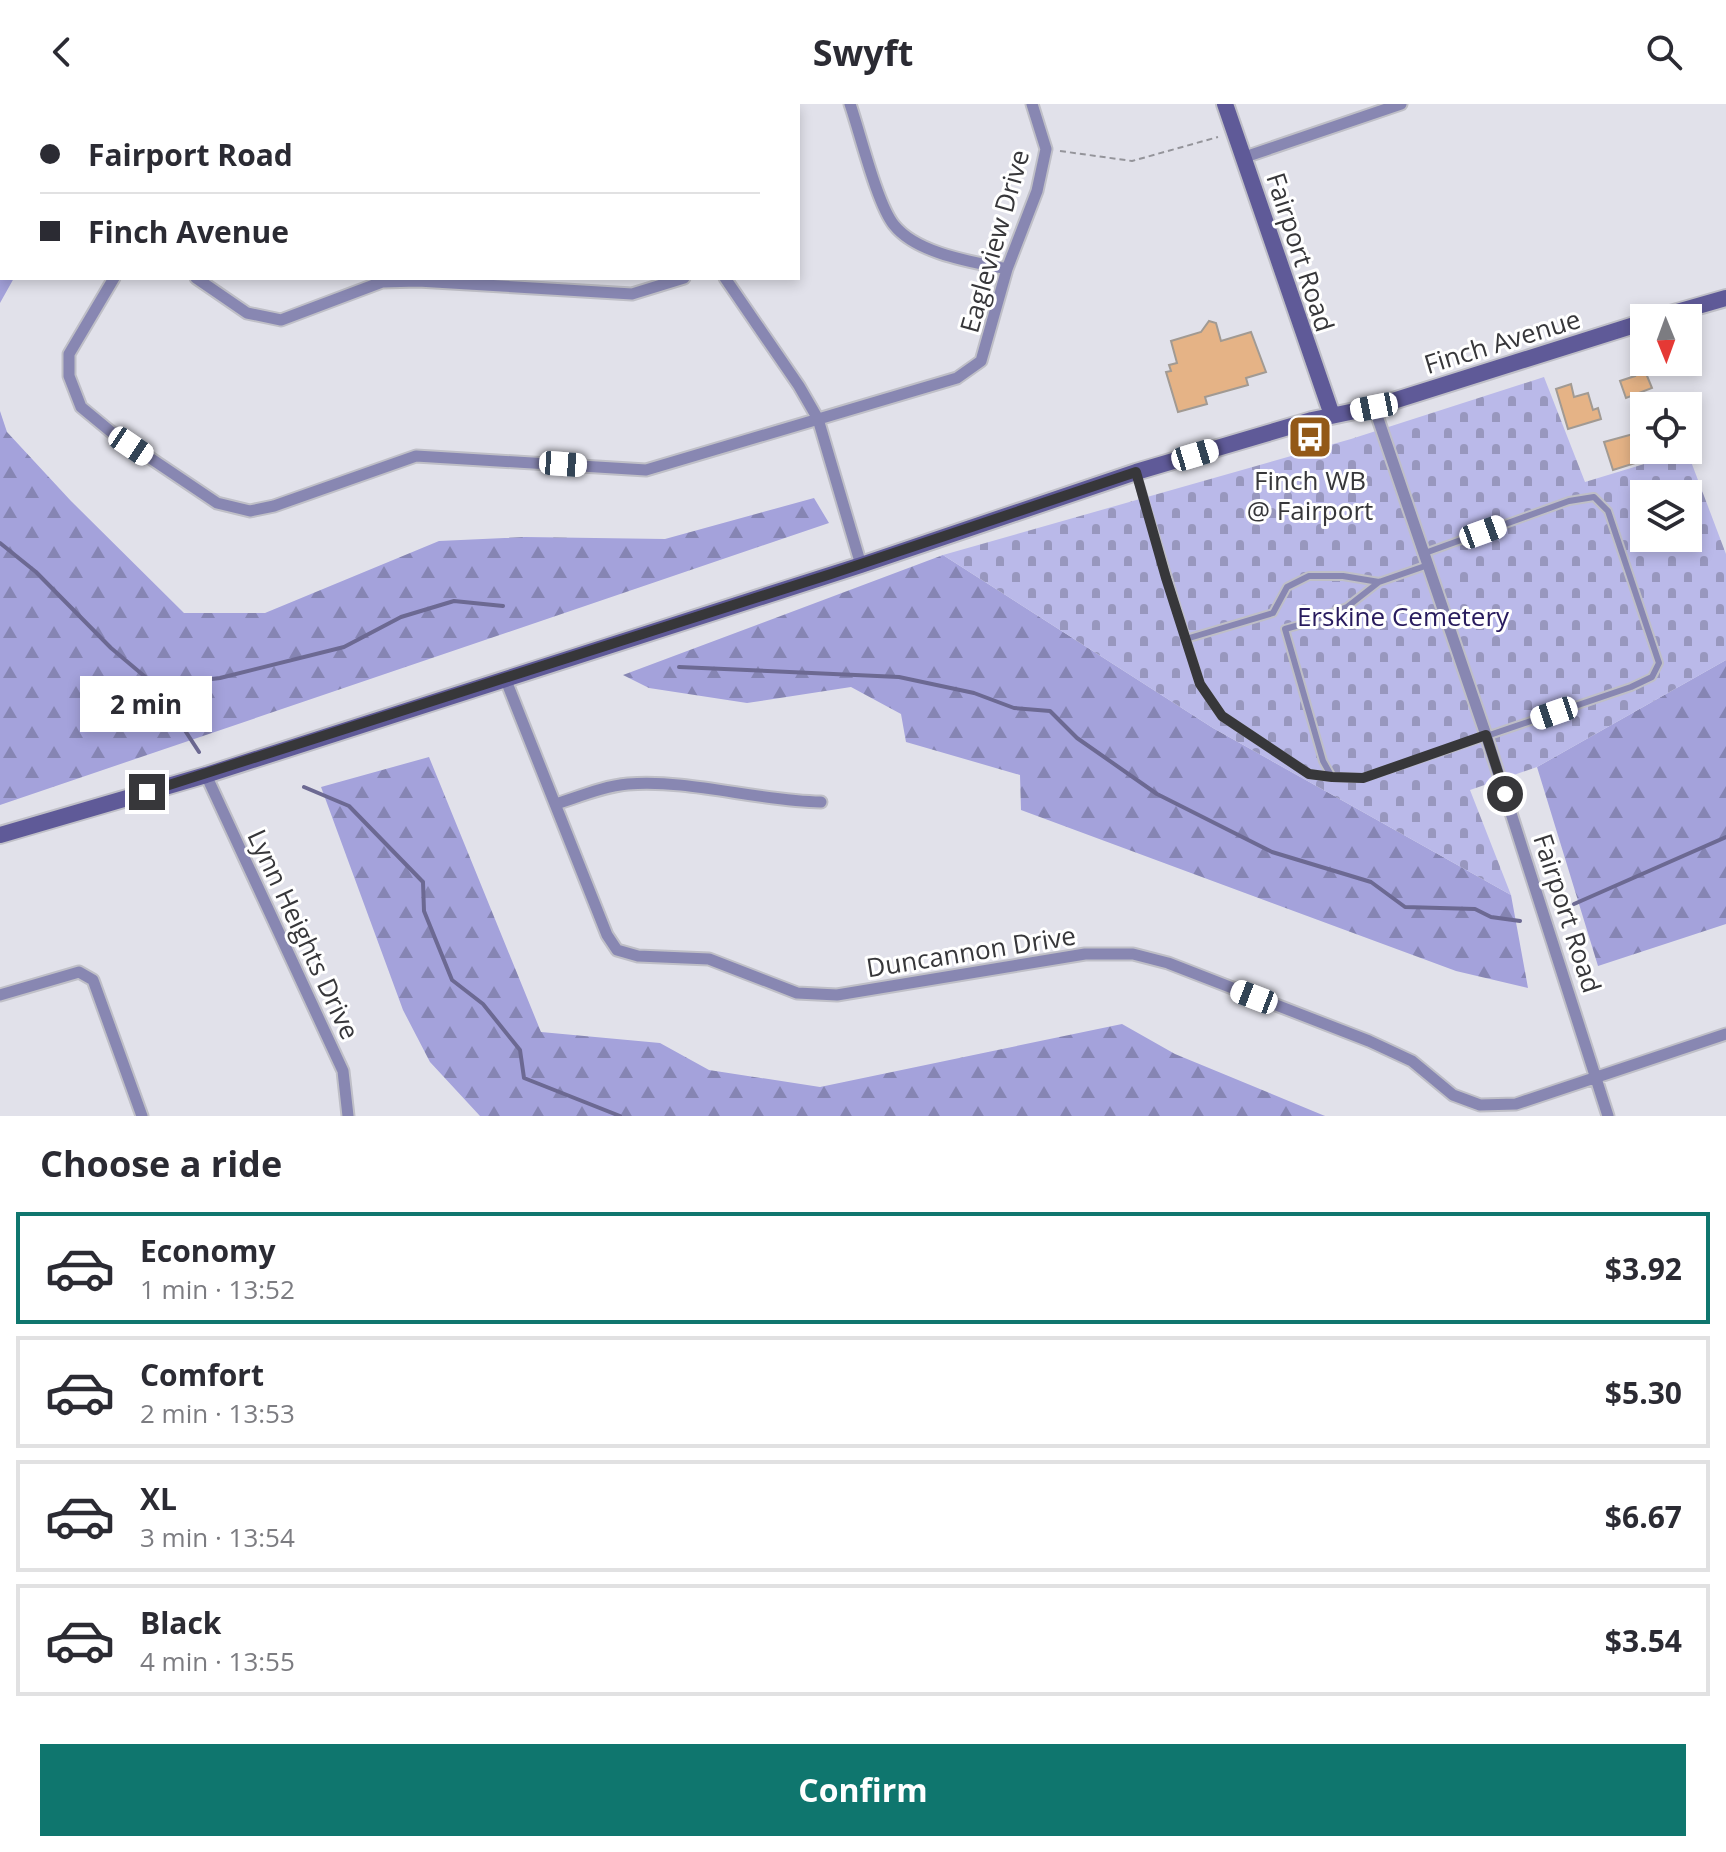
<!DOCTYPE html>
<meta charset="utf-8">
<style>
:root{--surface:#fff;--page:#f2f2f3;--text:#2b2b33;--muted:#7c7c81;--line:#e1e1e2;--accent:#0f766e}
body{margin:0;font-family:"Open Sans",sans-serif;background:var(--page);color:var(--text);height:100vh;display:flex;flex-direction:column;font-size:30px;white-space:nowrap}
*{box-sizing:border-box;margin:0}
p{font-size:26px;color:var(--muted)}
.icon{flex:none;width:44px;height:44px;fill:none;stroke:currentColor;stroke-width:2;stroke-linecap:round;stroke-linejoin:round}
.map{position:relative;height:1012px;overflow:hidden}
.panel{display:flex;flex-direction:column;background:var(--surface);flex:1}
.panel>*{flex:none}
.banner{position:absolute;left:0px;top:0px;width:800px;height:176px;box-shadow:0 4px 12px #0003;display:grid;align-content:center;height:176px;padding:0 40px;background:var(--surface)}
.needle{width:52px;rotate:179deg}
.buttons{position:absolute;left:1630px;top:200px;display:grid;gap:16px}
.buttons a{display:grid;place-items:center;width:72px;height:72px;border-radius:0px;background:var(--surface);box-shadow:0 4px 12px #0003;font-size:40px}
.end{position:absolute;width:36px;height:36px;margin:-18px;border:10px solid #37373a;background:#fff;box-shadow:0 0 0 4px #fff}
.from{border-radius:50%}
.bubble{position:absolute;height:56px;border-radius:0px;background:var(--surface);box-shadow:0 4px 12px #0003;font-size:26px;font-weight:700;line-height:56px;text-align:center}
.car{position:absolute;width:24px;height:48px;margin:-24px -12px;border-radius:10px;box-shadow:0 0 6px 2px #0007;background:linear-gradient(#fff 24%,#345 0 40%,#fff 0 76%,#345 0 86%,#fff 0)}
.banner b{display:flex;align-items:center;gap:28px;height:76px;font-size:30px}
.banner b+b{border-top:2px solid var(--line)}
.banner i{width:20px;height:20px;background:var(--text)}
ul{padding:0;list-style:none}
li{display:flex;align-items:center;gap:24px;height:112px;margin:0 16px 12px;padding:0 24px;border:4px solid var(--line);border-radius:0px}
li div{flex:1}
li b{display:block;font-size:30px}
li em{font-style:normal;font-weight:700}
li.current{border-color:var(--accent)}
li>.icon{width:72px;height:72px;stroke-width:1.5}
h2{padding:0 40px;font-size:36px;line-height:96px}
.primary-button{display:flex;gap:16px;margin-top:auto;padding:16px 40px}
.primary-button a{flex:1;height:92px;border-radius:0px;background:var(--accent);color:#fff;font-size:32px;font-weight:700;line-height:92px;text-align:center}
header{display:flex;justify-content:space-between;align-items:center;height:104px;padding:0 40px;background:var(--surface);font-size:36px;font-weight:700}
.map>svg:first-child{display:block}
</style>
<header><svg class="icon" aria-label="back" viewBox="0 0 24 24"><path d="M15 5l-7 7 7 7"/></svg>Swyft<svg class="icon" aria-label="search" viewBox="0 0 24 24"><circle cx="10" cy="10" r="6"/><path d="M15 15l6 6"/></svg></header>
<div class="map">
<svg width="1726" height="1012" viewBox="0 0 1726 1012">
<defs>
<pattern id="forest-firs" width="22" height="20" patternUnits="userSpaceOnUse" patternTransform="scale(2)"><rect width="22" height="20" fill="#a4a2db"/><path d="M5 1l3.5 6h-7zM16 11l3.5 6h-7z" fill="#8685b3"/></pattern>
<pattern id="cemetery-stones" width="16" height="16" patternUnits="userSpaceOnUse" patternTransform="scale(2)"><rect width="16" height="16" fill="#bab9e9"/><path d="M2 7V4a2 2 0 0 1 4 0v3zM10 15v-3a2 2 0 0 1 4 0v3z" fill="#9897be"/></pattern>
</defs>
<rect width="100%" height="100%" fill="#e1e1ea"/>
<path fill="url(#forest-firs)" d="M0,5l2,169h12l-14,25z
M0,307l7,21 64,69 113,112h81l174,-72 86,-4 140,2 149,-41 15,25 -829,282z
M943,451l270,173 298,167 17,93 -72,-17 -435,-161 -1,-35 -114,-33 -5,-28 -50,-27 -104,16 -98,-15 -26,-13z
M1726,556v264l-128,42 -61,-199z
M429,653l112,275 119,11 49,27 111,17 302,-63 53,30 150,62h-845l-50,-54 -27,-52 -82,-223z"/>
<path fill="url(#cemetery-stones)" fill-rule="evenodd" d="M1544,273l41,105 102,-31 39,103v106l-189,107 -67,23 41,105 -298,-167 -270,-173 408,-116zM1644,390h44v44h-44z"/>
<g fill="none" stroke-linecap="round" stroke-linejoin="round">
<path stroke="#6c6992" stroke-width="4" d="M0,439l36,29 75,76 45,38 43,66
M679,563l220,10 75,16 40,15 36,3 27,27 80,56 115,58 99,30 34,25 70,2 16,8 29,4
M156,582l64,-8 124,-31 57,-30 53,-16 49,5
M304,683l45,19 74,76 1,29 28,69 31,24 37,46 4,28 96,38
M1574,800l152,-67"/>
</g>
<path fill="#e5b386" stroke="#a19a93" stroke-width="2" d="M1209,217l7,2 5,18 30,-9 15,40 -20,6 2,7 -43,12 2,7 -29,8 -12,-40 5,-1 -2,-6 8,-2 -6,-22 30,-9z
M1643,262l9,22 -26,10 -6,-17 15,-5 -2,-6z
M1571,280l3,13 14,-4 5,17 5,-2 3,11 -33,10 -12,-40z
M1644,327v19l26,2 -57,18 -9,-28z"/>
<g fill="none" stroke-linecap="round" stroke-linejoin="round">
<g stroke="#bfbfc7" stroke-width="10">
<path id="lane" d="M1136,368l64,212 22,32 87,58 23,3
M1379,478l-32,25 -37,15 -25,7 38,132 9,16 31,1 268,-91 21,-10 7,-14 -51,-152 -14,-14 -25,4 -144,52
M1186,535l87,-26 14,-26 22,-11h34l36,6 49,-17"/>
</g>
<g stroke="#bfbfc7" stroke-width="15">
<path id="street" d="M266,0l4,2
M668,0l1,2
M850,0c10,29 27,100 44,121 23,29 79,37 113,44
M651,2l6,-2
M1245,53l156,-53
M114,174l-45,76v22l12,31 29,24 107,72 33,8 24,-5 142,-50 230,14 311,-92 24,-17 26,-92 30,-78 9,-42 -14,-45
M196,174l51,35 34,7 101,-38 36,-1 214,13 52,-16
M725,174l74,108 19,33 43,146
M1374,303l112,328 122,381
M505,574l102,257 10,15 21,6 71,3 88,34 40,2 248,-41h48l35,9 201,78 43,20 41,34 27,10 36,-1 210,-70
M206,671l137,296 5,45
M556,700c22,-7 48,-18 72,-20 62,-5 129,17 193,18
M0,891l79,-23 14,8 49,136"/>
</g>
<g stroke="#bfbfc7" stroke-width="20">
<path id="secondary" d="M1225,0l107,311
M1656,214l70,-20
M0,731l206,-60 655,-210 275,-93 176,-52 62,-13 270,-85"/>
</g>
<path stroke="#94949a" stroke-width="2" stroke-dasharray="6 4" stroke-linecap="butt" d="M115,0l1,2
M118,0l2,2
M159,2l4,-2
M1060,47l72,10 86,-24"/>
<use href="#lane" stroke="#8887b2" stroke-width="6"/>
<use href="#street" stroke="#8887b2" stroke-width="11"/>
<use href="#secondary" stroke="#5f5a98" stroke-width="16"/>
</g>
<g fill="none" stroke-linecap="round" stroke-linejoin="round">
<path stroke="#37373a" stroke-width="10" d="M147,688l684,-218 305,-102 30,106 34,106 22,32 87,58 23,3 31,1 123,-43 19,59"/>
</g>
<defs>
<g id="bus-square" transform="scale(2.3)"><rect x="-9" y="-9" width="18" height="18" rx="4" fill="#935917" stroke="#fff"/><path d="M-5-6H5V4H4V6H2V4H-2V6H-4V4H-5ZM-3.5-4V0h7V-4ZM-3.5 1.2v1.5H-2V1.2ZM2 1.2v1.5H3.5V1.2Z" fill="#fff"/></g>
</defs>
<g fill-rule="evenodd">
<use href="#bus-square" x="1310" y="333"/>
</g>
<g text-anchor="middle" dominant-baseline="central" stroke-width="6" stroke-linejoin="round" paint-order="stroke">
<g font-size="26" fill="#37373a" stroke="#fff">
<text transform="translate(994 137) rotate(-74)">Eagleview Drive</text>
<text transform="translate(1301 148) rotate(72)">Fairport Road</text>
<text transform="translate(1502 237) rotate(-17)">Finch Avenue</text>
<text transform="translate(1568 809) rotate(72)">Fairport Road</text>
<text transform="translate(304 830) rotate(65)">Lynn Heights Drive</text>
<text transform="translate(971 847) rotate(-9)">Duncannon Drive</text>
</g>
<g font-size="26" fill="#37373a" stroke="#fff">
<text x="1310" y="376">Finch WB<tspan x="1310" dy="30">@ Fairport</tspan></text>
</g>
<g font-size="26" fill="#281b5e" stroke="#fff">
<text x="1403" y="512">Erskine Cemetery</text>
</g>
</g>
</svg>
<div class="buttons">
<a><svg class="needle" viewBox="-14 -14 28 28"><path d="M0-13l5 13h-10z" fill="#e53935"/><path d="M0 13l5-13h-10z" fill="#7c7c81"/></svg></a>
<a><svg class="icon" aria-label="locate" viewBox="0 0 24 24"><circle cx="12" cy="12" r="6"/><path d="M12 2v4M12 18v4M2 12h4M18 12h4"/></svg></a>
<a><svg class="icon" aria-label="layers" viewBox="0 0 24 24"><path d="M12 4l9 5-9 5-9-5zM3 14l9 5 9-5"/></svg></a>
</div>
<i class="end from" style="left:1505px;top:690px"></i>
<i class="end" style="left:147px;top:688px"></i>
<div class="bubble" style="left:80px;top:572px;width:132px">2 min</div>
<i class="car" style="left:1374px;top:303px;rotate:259deg"></i>
<i class="car" style="left:131px;top:342px;rotate:124deg"></i>
<i class="car" style="left:1195px;top:351px;rotate:73deg"></i>
<i class="car" style="left:563px;top:360px;rotate:94deg"></i>
<i class="car" style="left:1483px;top:428px;rotate:70deg"></i>
<i class="car" style="left:1554px;top:609px;rotate:251deg"></i>
<i class="car" style="left:1254px;top:893px;rotate:291deg"></i>
<div class="banner">
<b><i class="from"></i>Fairport Road</b>
<b><i></i>Finch Avenue</b>
</div>
</div>
<section class="panel">
<h2>Choose a ride</h2>
<ul>
<li class="current"><svg class="icon" aria-label="car" viewBox="0 0 24 24"><path d="M5 17H2v-5l4-1 3-4h7l3 4 3 1v5h-3M9 17h6M6 11h13"/><circle cx="7" cy="17" r="2"/><circle cx="17" cy="17" r="2"/></svg><div><b>Economy</b><p>1 min · 13:52</p></div><em>$3.92</em></li>
<li><svg class="icon" aria-label="car" viewBox="0 0 24 24"><path d="M5 17H2v-5l4-1 3-4h7l3 4 3 1v5h-3M9 17h6M6 11h13"/><circle cx="7" cy="17" r="2"/><circle cx="17" cy="17" r="2"/></svg><div><b>Comfort</b><p>2 min · 13:53</p></div><em>$5.30</em></li>
<li><svg class="icon" aria-label="car" viewBox="0 0 24 24"><path d="M5 17H2v-5l4-1 3-4h7l3 4 3 1v5h-3M9 17h6M6 11h13"/><circle cx="7" cy="17" r="2"/><circle cx="17" cy="17" r="2"/></svg><div><b>XL</b><p>3 min · 13:54</p></div><em>$6.67</em></li>
<li><svg class="icon" aria-label="car" viewBox="0 0 24 24"><path d="M5 17H2v-5l4-1 3-4h7l3 4 3 1v5h-3M9 17h6M6 11h13"/><circle cx="7" cy="17" r="2"/><circle cx="17" cy="17" r="2"/></svg><div><b>Black</b><p>4 min · 13:55</p></div><em>$3.54</em></li>
</ul>
<div class="primary-button"><a>Confirm</a></div>
</section>
